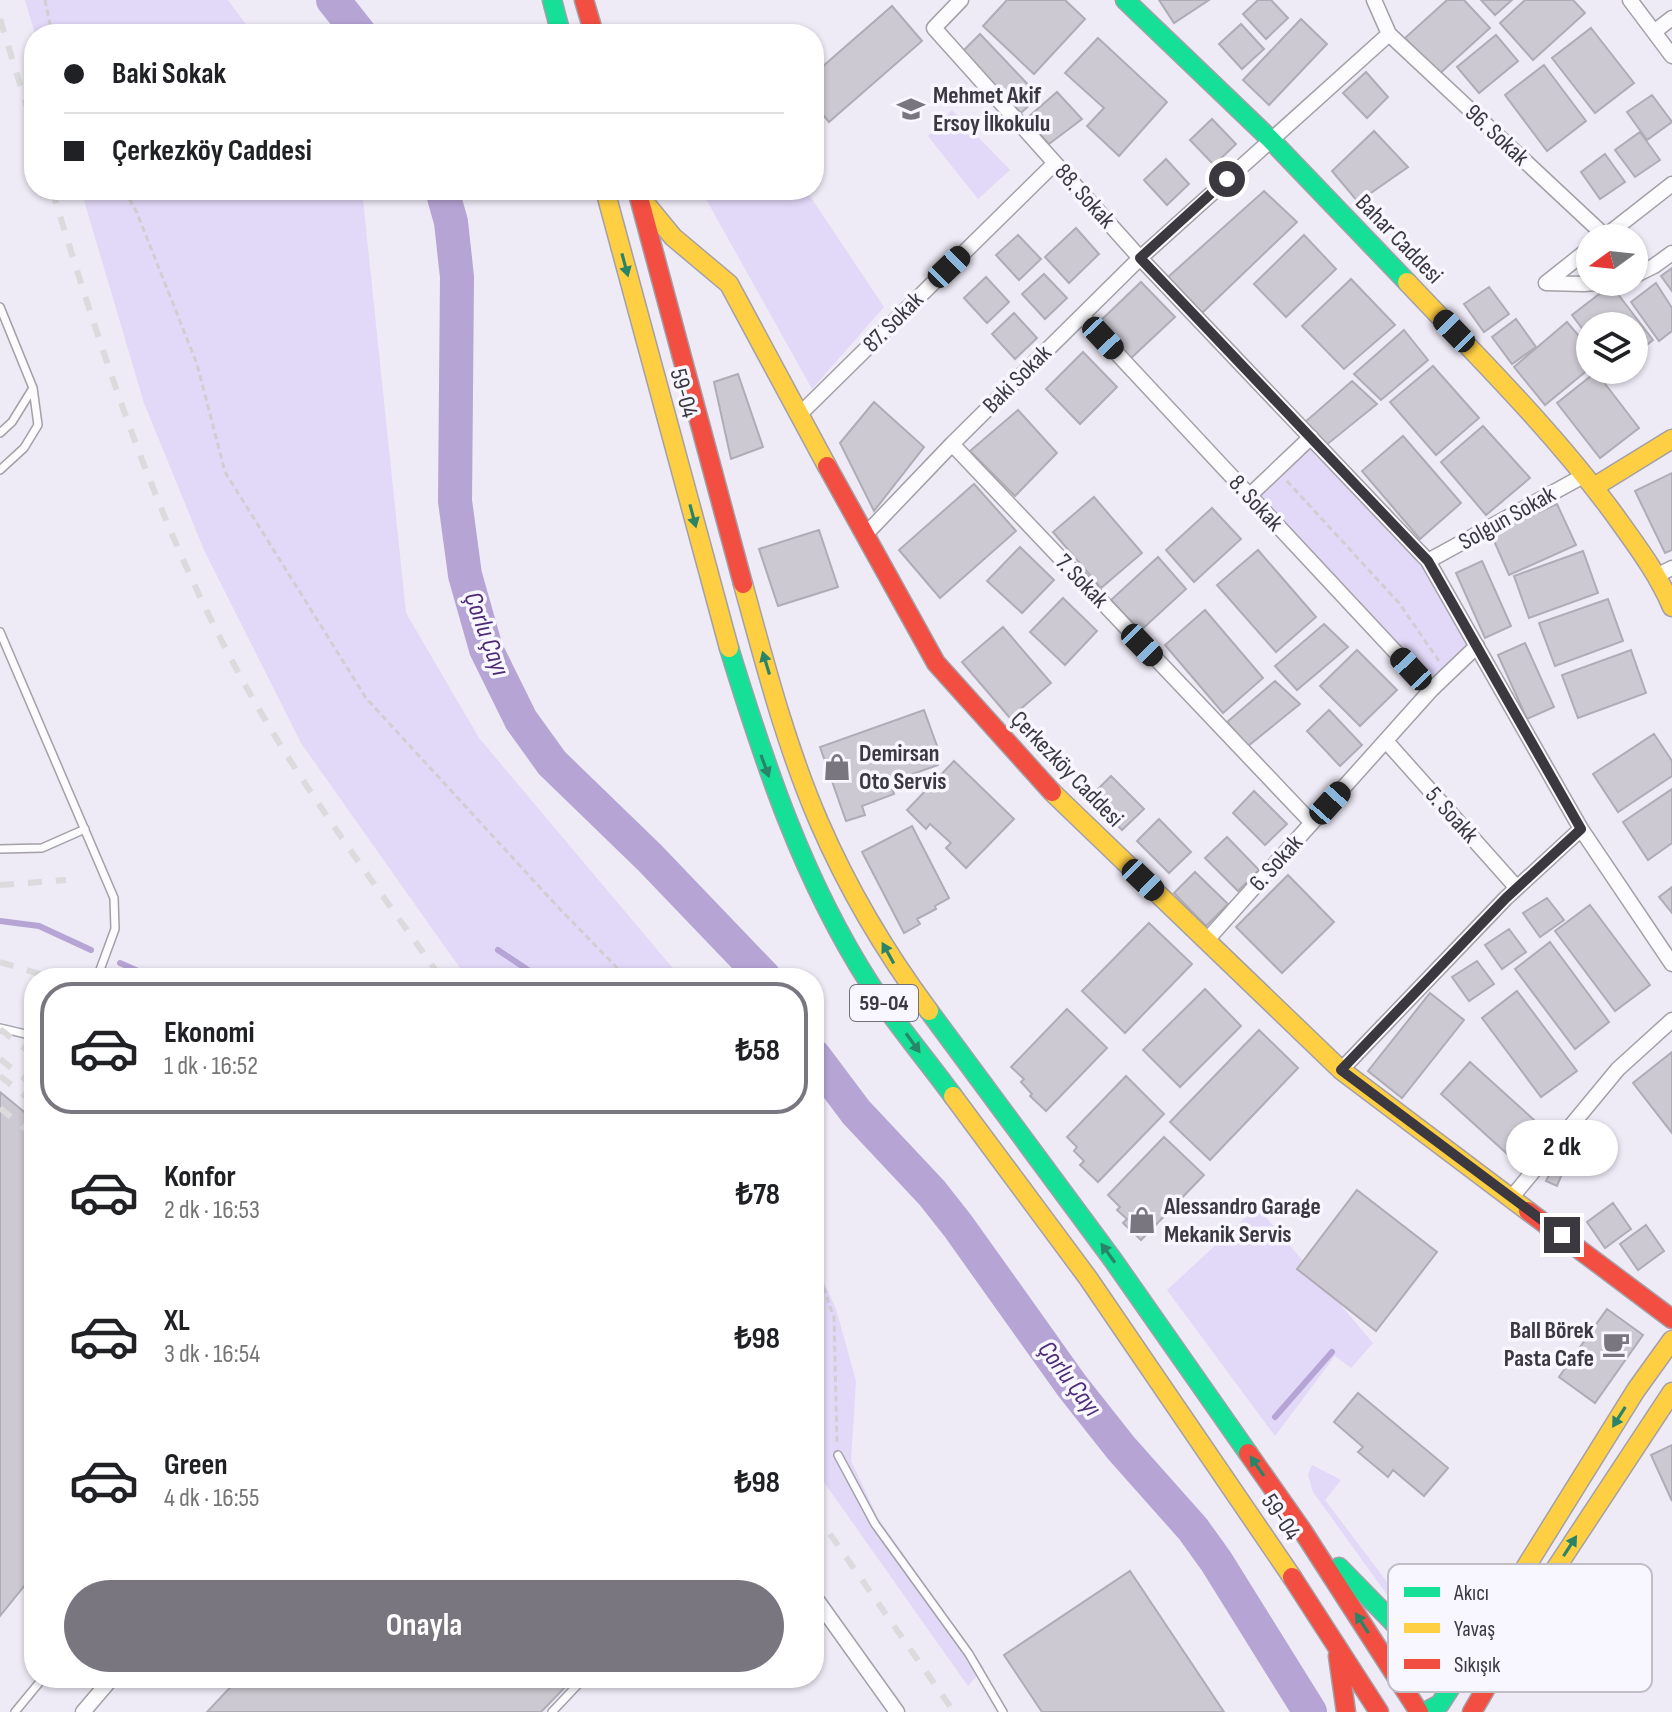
<!DOCTYPE html>
<html lang="tr">
<meta charset="utf-8">
<style>
:root{--surface:#fff;--page:#f2f2f2;--text:#202124;--muted:#757577;--line:#e0e0e0;--accent:#7a7680}
body{margin:0;font-family:"Sofia Sans Condensed",sans-serif;background:var(--page);color:var(--text);height:100vh;display:flex;flex-direction:column;font-size:30px;white-space:nowrap}
*{box-sizing:border-box;margin:0}
p{font-size:26px;color:var(--muted)}
.icon{flex:none;width:44px;height:44px;fill:none;stroke:currentColor;stroke-width:2;stroke-linecap:round;stroke-linejoin:round}
.map{position:relative;flex:1;overflow:hidden}
.sheet{position:absolute;left:24px;top:968px;width:800px;height:720px;display:flex;flex-direction:column;background:var(--surface);border-radius:32px;box-shadow:0 2px 6px #0004}
.sheet>*{flex:none}
.top-card{position:absolute;left:24px;top:24px;width:800px;height:176px;border-radius:32px;box-shadow:0 2px 6px #0004;display:grid;align-content:center;height:176px;padding:0 40px;background:var(--surface)}
.needle{width:52px;rotate:255deg}
.tools{position:absolute;left:1576px;top:224px;display:grid;gap:16px}
.tools a{display:grid;place-items:center;width:72px;height:72px;border-radius:50%;background:var(--surface);box-shadow:0 2px 6px #0004;font-size:40px}
.end{position:absolute;width:36px;height:36px;margin:-18px;border:10px solid #3b3840;background:#fff;box-shadow:0 0 0 4px #fff}
.from{border-radius:50%}
.bubble{position:absolute;height:56px;border-radius:28px;background:var(--surface);box-shadow:0 2px 6px #0004;font-size:26px;font-weight:700;line-height:56px;text-align:center}
.car{position:absolute;width:24px;height:48px;margin:-24px -12px;border-radius:10px;box-shadow:0 0 6px 2px #0007;background:linear-gradient(#222 24%,#8ab4d8 0 40%,#222 0 76%,#8ab4d8 0 86%,#222 0)}
.top-card b{display:flex;align-items:center;gap:28px;height:76px;font-size:30px}
.top-card b+b{border-top:2px solid var(--line)}
.top-card i{width:20px;height:20px;background:var(--text)}
ul{padding:14px 0 0;list-style:none}
li{display:flex;align-items:center;gap:24px;height:132px;margin:0 16px 12px;padding:0 24px;border:4px solid transparent;border-radius:32px}
li div{flex:1}
li b{display:block;font-size:30px}
li em{font-style:normal;font-weight:700}
li.on{border-color:var(--accent)}
li>.icon{width:72px;height:72px;stroke-width:1.5}
.action{display:flex;gap:16px;margin-top:auto;padding:16px 40px}
.action a{flex:1;height:92px;border-radius:48px;background:var(--accent);color:#fff;font-size:32px;font-weight:700;line-height:92px;text-align:center}
.map>svg:first-child{display:block}
</style>
<div class="map">
<svg width="1672" height="1712" viewBox="0 0 1672 1712">
<rect width="100%" height="100%" fill="#eeeaf6"/>
<path fill="#e2d8f7" d="M25,0h203l25,34h-218z
M952,110l58,60 -32,29 -50,-63z
M81,190h281l44,423 73,125 202,240h-214l-166,-235 -97,-193 -60,-147z
M701,190h105l78,117 -72,82z
M1309,445l115,121 47,80 -41,38 -174,-188z
M1257,1207l116,136 -22,25 -16,-12 -60,80 -108,-146z
M814,1260l22,49 20,72 -5,80 27,57 106,150 -16,18 -154,-218z
M1312,1465l29,15 -16,20 111,147 25,-22 11,12 -42,17 -117,-162 -5,-17z"/>
<g fill="none" stroke-linecap="round" stroke-linejoin="round">
<path stroke="#b5a4d4" stroke-width="6" d="M0,921l39,5 52,24
M498,950l42,28
M120,963l34,15
M757,978l5,-3
M1275,1417l57,-65"/>
<path stroke="#b5a4d4" stroke-width="34" d="M333,0l27,34
M442,190l9,32 6,55 -2,224 10,74 21,74 35,71 31,43 98,95 115,120
M814,1056l42,56 76,81 26,33 114,160 49,62 72,81 23,32 94,151"/>
</g>
<path fill="#ccc9d2" stroke="#afacb5" stroke-width="2" d="M1007,0h58l20,19 -51,55 -51,-48z
M1159,0h50l-35,23z
M1258,0h13l17,18 -22,21 -23,-25z
M1447,0h17l26,28 -52,47 -33,-37z
M1481,0h31l-17,15z
M1525,0h48l12,13 -52,47 -33,-37z
M892,6l30,35 -93,81 -15,-18v-30z
M1301,19l26,25 -58,61 -26,-25z
M1241,24l23,25 -22,20 -23,-25z
M1591,28l43,55 -39,30 -43,-55z
M980,34l59,62 -18,17 -59,-61z
M1496,35l22,26 -39,32 -22,-26z
M1098,38l69,64 -48,54 -32,-30 17,-18 -39,-35z
M1544,65l42,56 -39,30 -42,-56z
M1366,72l22,25 -21,21 -24,-25z
M1057,92l25,27 -33,25 -23,-25z
M1652,95l20,27 -25,18 -20,-28z
M1212,119l24,25 -22,21 -24,-25z
M1374,131l34,36 -50,35 -26,-31z
M1640,132l20,28 -25,17 -20,-27z
M1605,154l20,28 -25,17 -19,-27z
M1166,159l23,25 -22,21 -23,-25z
M1264,191l33,31 -95,91 -34,-36z
M1076,228l23,26 -30,29 -24,-26z
M1018,235l23,24 -22,21 -23,-25z
M1304,235l32,34 -50,48 -32,-33z
M1672,268v23l-11,-15z
M1044,274l23,24 -22,21 -23,-25z
M986,277l23,25 -22,21 -23,-25z
M1351,279l44,46 -51,44 -42,-43z
M1141,282l34,35 -46,43 -33,-35z
M1656,283l16,25v23l-13,10 -28,-39z
M1611,285l42,55 -19,15v-29h-44v13l-18,-24z
M1489,287l20,27 -25,18 -20,-28z
M1014,313l23,25 -22,21 -23,-25z
M1516,319l20,28 -24,17 -20,-27z
M1567,322l23,27v19l-45,37 -31,-38z
M1404,330l24,30 -47,40 -27,-26z
M1083,352l34,35 -37,37 -34,-35z
M1433,366l46,52 -43,37 -46,-53z
M1596,372l43,56 -39,30 -43,-55z
M738,374l25,73 -32,12 -17,-77z
M1352,381l25,23 -52,42 -21,-23z
M874,402l50,45 -50,64 -34,-68z
M1018,410l39,43 -42,43 -45,-45z
M1483,426l47,52 -44,37 -45,-53z
M1403,436l58,67 -41,36 -58,-68z
M1672,473v77l-7,3 -30,-62z
M974,484l42,47 -76,67 -41,-48z
M1094,497l48,56 -41,35 -48,-56z
M1557,504l19,41 -67,30 -18,-41z
M1212,508l29,31 -47,43 -28,-32z
M819,530l19,57 -60,19 -19,-57z
M1020,547l34,33 -32,33 -35,-32z
M1258,550l58,67 -40,35 -59,-67z
M1583,551l15,42 -69,25 -15,-42z
M1158,557l28,32 -46,42 -29,-31z
M1482,561l29,65 -26,12 -29,-65z
M1063,598l34,33 -32,34 -35,-33z
M1608,599l15,42 -68,25 -16,-43z
M1205,610l58,68 -40,35 -58,-68z
M1324,624l24,23 -51,43 -22,-24z
M1003,627l48,56 -41,35 -48,-56z
M1525,643l29,64 -27,12 -29,-64z
M1357,650l40,40 -37,36 -40,-40z
M1631,650l15,43 -68,25 -16,-43z
M1275,681l25,23 -52,42 -21,-24z
M924,710l17,47 -3,8 -48,17 4,12 -32,12 3,9 -19,6 -26,-74z
M1329,710l33,35 -22,21 -33,-35z
M1654,734l18,27v15l-54,36 -25,-38z
M954,761l60,58 -48,49 -20,-20 5,-5 -21,-19 -4,5 -19,-19z
M1111,776l33,33 -22,21 -32,-33z
M1672,789v54l-24,17 -25,-38z
M1254,791l33,33 -22,21 -32,-32z
M1159,819l32,33 -22,21 -32,-32z
M912,826l37,72 -14,8 1,3 -19,10 3,5 -16,9 -42,-81z
M1227,837l32,33 -21,21 -33,-33z
M1195,872l33,32 -22,22 -32,-33z
M1288,875l46,47 -52,51 -46,-46z
M1672,887v26l-13,-16z
M1547,898l17,22 -24,17 -17,-24z
M1590,905l60,80 -35,26 -60,-80z
M1149,923l43,41 -67,69 -43,-42z
M1509,929l17,23 -24,17 -17,-24z
M1550,942l59,80 -34,27 -60,-80z
M1477,961l17,23 -25,17 -17,-24z
M1205,989l36,37 -61,61 -37,-37z
M1517,991l60,80 -36,26 -59,-79z
M1430,993l34,27 -62,78 -34,-27z
M1067,1009l40,39 -61,63 -16,-15 2,-2 -11,-12 3,-3 -13,-12z
M1259,1030l39,38 -88,92 -40,-38z
M1672,1052v81l-39,-50z
M1470,1062l74,67 -29,32 -74,-67z
M1126,1076l38,38 -66,68 -18,-17 4,-4 -10,-10 3,-4 -10,-10z
M0,1092l34,28v454l-34,42z
M1164,1137l40,38 -63,65 -18,-17 4,-4 -10,-9 3,-3 -12,-12z
M1552,1169l10,5 -5,12 -11,-5z
M1357,1190l80,62 -61,79 -79,-62z
M1613,1203l18,26 -26,19 -18,-26z
M1646,1225l18,26 -26,19 -18,-26z
M1607,1309l36,26 -48,68 -36,-26z
M1358,1393l90,75 -24,28 -31,-26 -5,7 -30,-25 5,-5 -29,-25z
M1672,1445v56l-21,-46z
M1130,1571l94,141h-182l-38,-57z
M239,1678h335l-33,34h-334z"/>
<g fill="none" stroke-linecap="round" stroke-linejoin="round">
<g stroke="#a3a0a8" stroke-width="10">
<path id="lane" d="M0,307l33,81 -21,34 -12,11
M0,470l24,-22 14,-23 -5,-37
M0,632l114,266 1,31 -18,49
M0,849l42,-1 43,-19
M0,1028l34,8
M838,1455l37,69 94,130 34,58
M15,1712l28,-34
M552,1712l32,-34"/>
</g>
<g stroke="#a3a0a8" stroke-width="17">
<path id="street" d="M961,0l-27,28 206,230 288,303 153,268 91,135
M1374,0l15,34 216,202
M1630,0l42,56
M1654,32l18,-14
M1603,238l69,-54
M1634,276l20,-10 18,-13
M1546,283l38,1 22,-2
M1546,283l44,-35
M1082,316l349,374
M800,414l255,-251
M952,444l360,379
M1249,496l62,-59
M864,536l88,-92 188,-186 249,-224
M1428,561l157,-86
M1658,575l14,-7
M1386,741l131,147
M1206,941l225,-251 46,-44
M1341,1070l165,-172 75,-69
M1512,1197l106,-128 54,-49
M814,1596l83,116
M83,1712l29,-34"/>
</g>
<g stroke="#a3a0a8" stroke-width="21">
<path id="fast" d="M552,0l9,34
M1125,0l145,139 137,143
M729,648c36,117 74,232 141,336 25,39 56,75 83,112
M929,1011l184,249 135,193
M1339,1567l86,88c41,4 51,-17 74,-45
M1425,1712l15,-8 39,-61"/>
</g>
<g stroke="#a3a0a8" stroke-width="21">
<path id="slow" d="M605,190l124,458
M641,198l32,39 56,47 98,182
M1407,282c71,75 146,149 207,232 22,31 43,58 58,93
M1594,487l78,-48
M743,584c22,80 43,162 76,238 29,67 67,131 110,189
M1052,792l289,278 187,141
M953,1096l135,182 204,299
M1499,1610l137,-220 36,-50
M1516,1637l40,-69 116,-176"/>
</g>
<g stroke="#a3a0a8" stroke-width="21">
<path id="jam" d="M584,0l10,34
M637,190l106,394
M827,466l109,197 116,129
M1528,1211l144,108
M1248,1453l54,77 117,182
M1292,1577l87,135
M1338,1656l8,56
M1472,1712l44,-75"/>
</g>
<path stroke="#d0ced2" stroke-width="3" stroke-dasharray="6 4" stroke-linecap="butt" d="M45,0l7,34
M125,190l12,23 60,151 28,108 141,226 190,207 71,73
M1287,481l112,122 40,58
M814,1259l20,59 3,125"/>
<use href="#lane" stroke="#fcfcfe" stroke-width="7"/>
<use href="#street" stroke="#fcfcfe" stroke-width="14"/>
<use href="#fast" stroke="#16e098" stroke-width="18"/>
<use href="#slow" stroke="#ffcf43" stroke-width="18"/>
<use href="#jam" stroke="#f24e42" stroke-width="18"/>
<path stroke="#dbdadd" stroke-width="6" stroke-dasharray="14 14" stroke-linecap="butt" d="M0,19l34,111
M52,190c52,169 105,335 191,491 57,104 130,200 198,297
M0,885l66,-5
M0,962l53,16
M0,1029l34,27
M0,1059l34,27
M0,1076l34,27
M0,1108l34,28
M814,1511l140,201"/>
</g>
<defs><path id="oneway-solid" d="M-6-.8H1V-3.2L6.5 0L1 3.2V.8H-6Z" transform="scale(2)"/></defs>
<g fill="#2a8468">
<use href="#oneway-solid" transform="translate(625 265) rotate(75)"/>
<use href="#oneway-solid" transform="translate(693 516) rotate(75)"/>
<use href="#oneway-solid" transform="translate(766 663) rotate(-107)"/>
<use href="#oneway-solid" transform="translate(765 766) rotate(70)"/>
<use href="#oneway-solid" transform="translate(888 953) rotate(-119)"/>
<use href="#oneway-solid" transform="translate(913 1043) rotate(54)"/>
<use href="#oneway-solid" transform="translate(1108 1253) rotate(-126)"/>
<use href="#oneway-solid" transform="translate(1619 1417) rotate(122)"/>
<use href="#oneway-solid" transform="translate(1257 1466) rotate(-125)"/>
<use href="#oneway-solid" transform="translate(1570 1546) rotate(-57)"/>
<use href="#oneway-solid" transform="translate(1362 1623) rotate(-123)"/>
</g>
<g fill="none" stroke-linecap="round" stroke-linejoin="round">
<path stroke="#3b3840" stroke-width="10" d="M1227,179l-87,79 288,303 153,268 -75,69 -165,172 221,165"/>
</g>
<defs>
<g id="school-bare" transform="scale(2.16)"><path d="M0-5L7-2L0 1L-7-2ZM-4 1L0 2.5L4 1V4Q0 6-4 4Z" fill="#7a7680" stroke="#f8f6fe" stroke-width="2.5" paint-order="stroke"/></g>
<g id="shop-bare" transform="scale(2.16)"><path d="M-5-2.5h2.3a2.7 3.5 0 0 1 5.4 0H5L5.5 6h-11ZM-1.5-2.5h3a1.5 2.3 0 0 0-3 0Z" fill="#7a7680" stroke="#f8f6fe" stroke-width="2.5" paint-order="stroke"/></g>
<g id="cafe-bare" transform="scale(2.16)"><path d="M-5.5-4.5H6V0H3Q3 3.5 0 3.5H-2.5Q-5.5 3.5-5.5 0ZM3-3.2v2h1.7v-2ZM-6 4.5H4V6H-6Z" fill="#7a7680" stroke="#f8f6fe" stroke-width="2.5" paint-order="stroke"/></g>
</defs>
<g fill-rule="evenodd">
<use href="#school-bare" x="911" y="109"/>
<use href="#shop-bare" x="837" y="767"/>
<use href="#shop-bare" x="1142" y="1220"/>
<use href="#cafe-bare" x="1616" y="1344"/>
</g>
<g text-anchor="middle" dominant-baseline="central" stroke-width="7" stroke-linejoin="round" paint-order="stroke">
<rect fill="#f8f6fe" stroke="#747179" stroke-width="2" x="850" y="985" width="68" height="36" rx="6"/>
<g font-size="22" font-weight="bold" fill="#3b3840">
<text x="884" y="1003">59-04</text>
</g>
<g font-size="24" font-weight="bold" fill="#3b3840" stroke="#f8f6fe" text-anchor="start">
<text x="933" y="95">Mehmet Akif<tspan x="933" dy="28">Ersoy İlkokulu</tspan></text>
<text x="859" y="753">Demirsan<tspan x="859" dy="28">Oto Servis</tspan></text>
<text x="1164" y="1206">Alessandro Garage<tspan x="1164" dy="28">Mekanik Servis</tspan></text>
<text x="1594" y="1330" text-anchor="end">Ball Börek<tspan x="1594" dy="28">Pasta Cafe</tspan></text>
</g>
<g font-size="24" fill="#3b3840" stroke="#f8f6fe">
<text transform="translate(1497 135) rotate(43)">96. Sokak</text>
<text transform="translate(1085 196) rotate(48)">88. Sokak</text>
<text transform="translate(1399 239) rotate(46)">Bahar Caddesi</text>
<text transform="translate(893 322) rotate(-45)">87. Sokak</text>
<text transform="translate(1017 379) rotate(-45)">Baki Sokak</text>
<text transform="translate(684 393) rotate(75)">59-04</text>
<text transform="translate(1256 503) rotate(47)">8. Sokak</text>
<text transform="translate(1507 518) rotate(-29)">Solgun Sokak</text>
<text transform="translate(1082 581) rotate(46)">7. Sokak</text>
<text transform="translate(1067 769) rotate(46)">Çerkezköy Caddesi</text>
<text transform="translate(1452 815) rotate(48)">5. Soakk</text>
<text transform="translate(1276 863) rotate(-48)">6. Sokak</text>
<text transform="translate(1281 1517) rotate(56)">59-04</text>
</g>
<g font-size="26" font-style="italic" fill="#4d2b78" stroke="#f8f6fe">
<text transform="translate(486 634) rotate(70)">Çorlu Çayı</text>
<text transform="translate(1069 1379) rotate(53)">Çorlu Çayı</text>
</g>
</g>
<rect x="1388" y="1564" width="264" height="128" rx="12" fill="#f8f6fe" stroke="#bfbdc5" stroke-width="2"/>
<rect x="1404" y="1587" width="36" height="10" fill="#16e098"/>
<rect x="1404" y="1623" width="36" height="10" fill="#ffcf43"/>
<rect x="1404" y="1659" width="36" height="10" fill="#f24e42"/>
<g font-size="22" fill="#3b3840">
<text x="1454" y="1600">Akıcı</text>
<text x="1454" y="1636">Yavaş</text>
<text x="1454" y="1672">Sıkışık</text>
</g>
</svg>
<div class="tools">
<a><svg class="needle" viewBox="-14 -14 28 28"><path d="M0-13l5 13h-10z" fill="#e53935"/><path d="M0 13l5-13h-10z" fill="#757577"/></svg></a>
<a><svg class="icon" aria-label="layers" viewBox="0 0 24 24"><path d="M12 4l9 5-9 5-9-5zM3 14l9 5 9-5"/></svg></a>
</div>
<i class="end from" style="left:1227px;top:179px"></i>
<i class="end" style="left:1562px;top:1235px"></i>
<div class="bubble" style="left:1506px;top:1120px;width:112px">2 dk</div>
<i class="car" style="left:949px;top:267px;rotate:46deg"></i>
<i class="car" style="left:1454px;top:331px;rotate:316deg"></i>
<i class="car" style="left:1103px;top:338px;rotate:137deg"></i>
<i class="car" style="left:1142px;top:645px;rotate:136deg"></i>
<i class="car" style="left:1411px;top:669px;rotate:317deg"></i>
<i class="car" style="left:1330px;top:803px;rotate:42deg"></i>
<i class="car" style="left:1143px;top:880px;rotate:134deg"></i>
<div class="top-card">
<b><i class="from"></i>Baki Sokak</b>
<b><i></i>Çerkezköy Caddesi</b>
</div>
<section class="sheet">
<ul>
<li class="on"><svg class="icon" aria-label="car" viewBox="0 0 24 24"><path d="M5 17H2v-5l4-1 3-4h7l3 4 3 1v5h-3M9 17h6M6 11h13"/><circle cx="7" cy="17" r="2"/><circle cx="17" cy="17" r="2"/></svg><div><b>Ekonomi</b><p>1 dk · 16:52</p></div><em>₺58</em></li>
<li><svg class="icon" aria-label="car" viewBox="0 0 24 24"><path d="M5 17H2v-5l4-1 3-4h7l3 4 3 1v5h-3M9 17h6M6 11h13"/><circle cx="7" cy="17" r="2"/><circle cx="17" cy="17" r="2"/></svg><div><b>Konfor</b><p>2 dk · 16:53</p></div><em>₺78</em></li>
<li><svg class="icon" aria-label="car" viewBox="0 0 24 24"><path d="M5 17H2v-5l4-1 3-4h7l3 4 3 1v5h-3M9 17h6M6 11h13"/><circle cx="7" cy="17" r="2"/><circle cx="17" cy="17" r="2"/></svg><div><b>XL</b><p>3 dk · 16:54</p></div><em>₺98</em></li>
<li><svg class="icon" aria-label="car" viewBox="0 0 24 24"><path d="M5 17H2v-5l4-1 3-4h7l3 4 3 1v5h-3M9 17h6M6 11h13"/><circle cx="7" cy="17" r="2"/><circle cx="17" cy="17" r="2"/></svg><div><b>Green</b><p>4 dk · 16:55</p></div><em>₺98</em></li>
</ul>
<div class="action"><a>Onayla</a></div>
</section>
</div>
